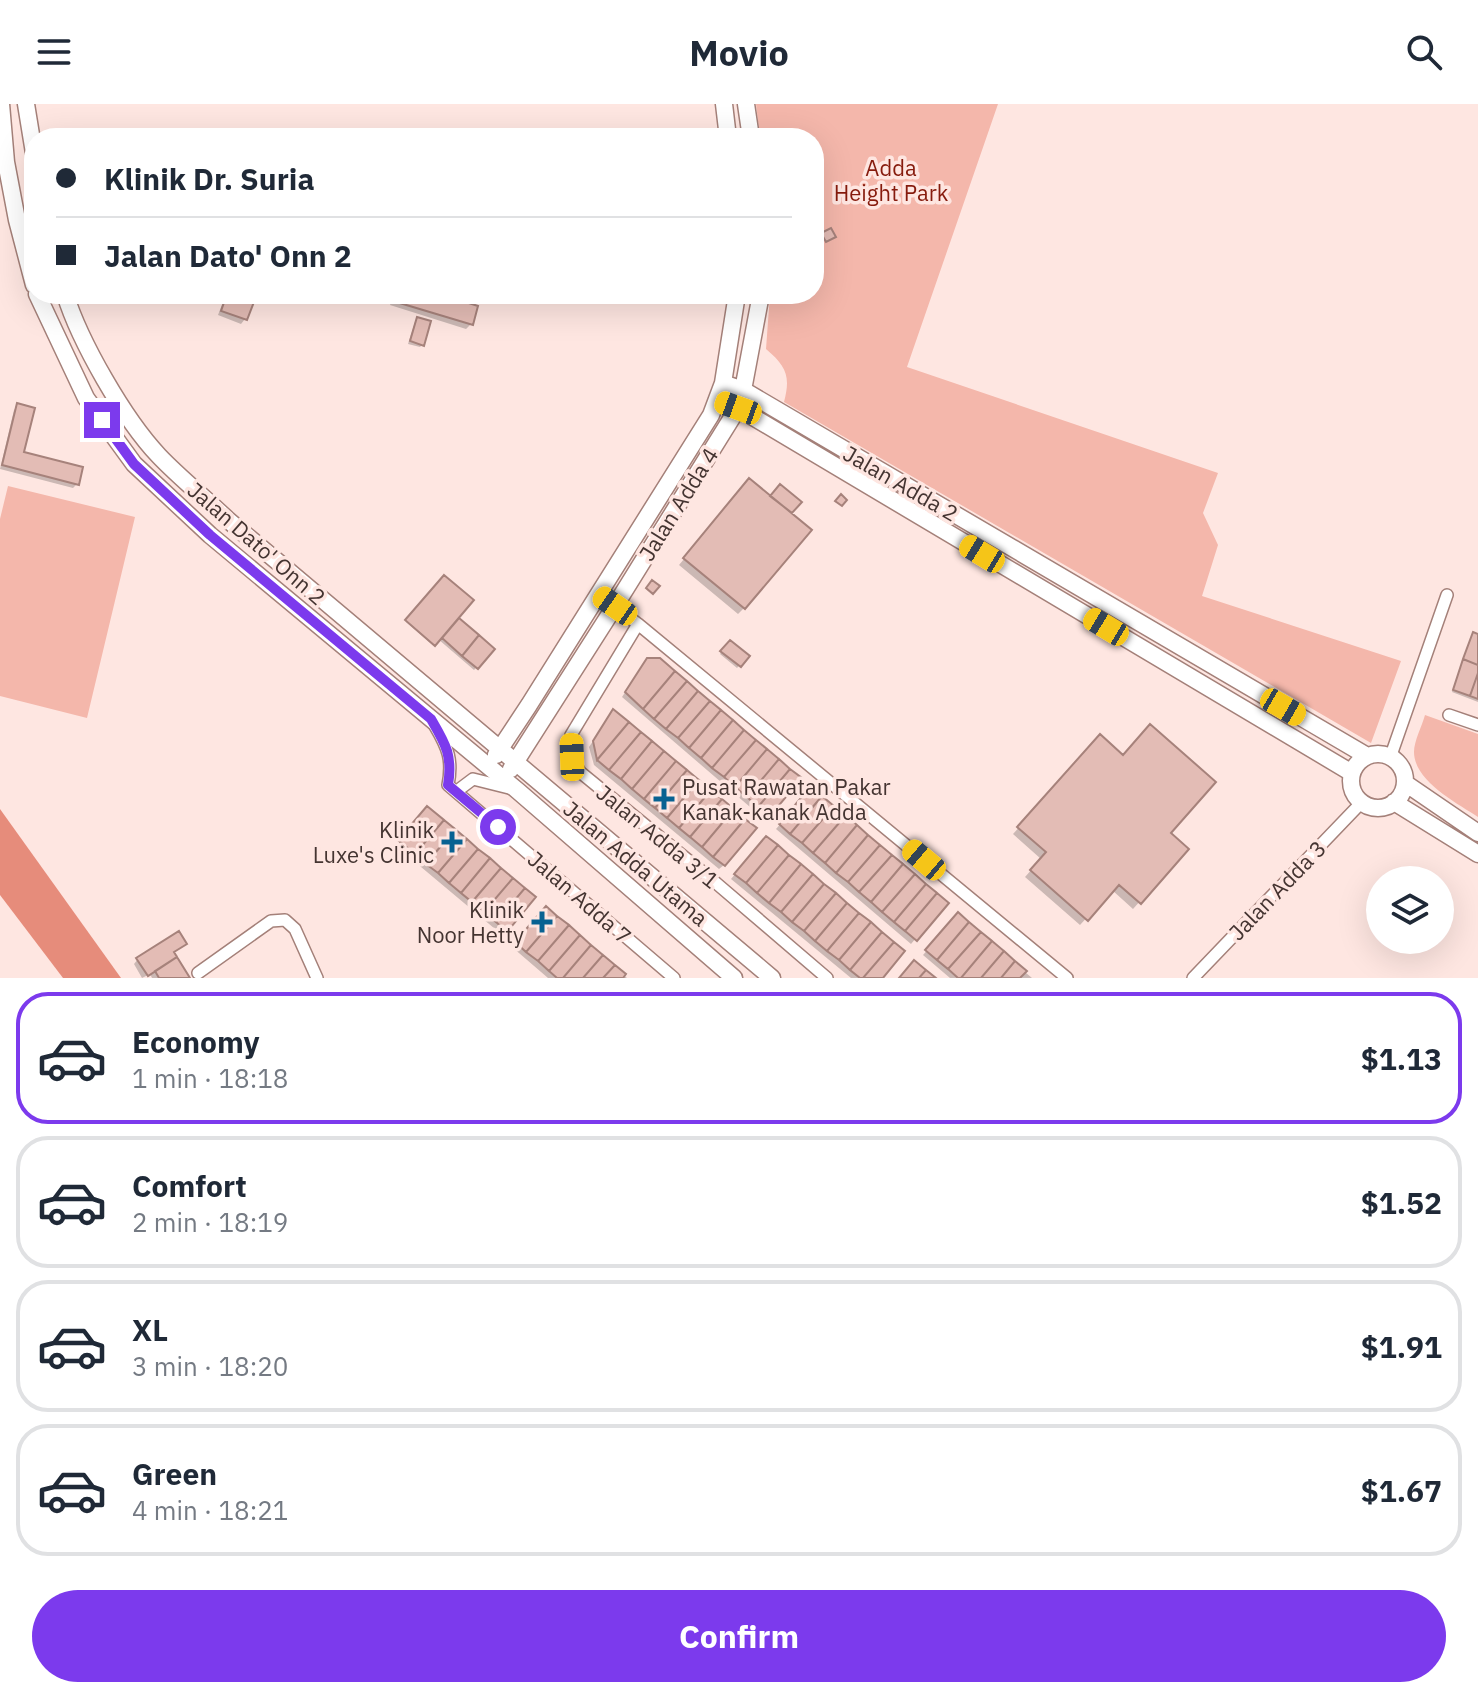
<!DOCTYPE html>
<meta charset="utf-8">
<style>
:root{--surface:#fff;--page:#f6f6f7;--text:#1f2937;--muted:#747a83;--line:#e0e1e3;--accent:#7c3aed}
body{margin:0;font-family:"IBM Plex Sans",sans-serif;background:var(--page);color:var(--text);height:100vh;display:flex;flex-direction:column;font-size:30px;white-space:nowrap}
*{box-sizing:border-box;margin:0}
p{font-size:26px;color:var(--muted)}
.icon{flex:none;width:44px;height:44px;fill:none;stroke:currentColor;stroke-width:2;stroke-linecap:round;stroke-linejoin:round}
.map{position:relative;height:874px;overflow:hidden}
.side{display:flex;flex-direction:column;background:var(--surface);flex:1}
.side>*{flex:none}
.guide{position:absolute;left:24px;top:24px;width:800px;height:176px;border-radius:32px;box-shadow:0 8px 32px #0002;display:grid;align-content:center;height:176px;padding:0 32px;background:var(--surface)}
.tools{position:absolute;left:1366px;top:762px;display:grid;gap:16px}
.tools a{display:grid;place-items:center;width:88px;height:88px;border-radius:50%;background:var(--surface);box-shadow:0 8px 32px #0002;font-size:40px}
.end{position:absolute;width:36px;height:36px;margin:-18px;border:10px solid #7c3aed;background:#fff;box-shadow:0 0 0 4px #fff}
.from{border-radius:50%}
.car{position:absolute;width:24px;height:48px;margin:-24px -12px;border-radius:10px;box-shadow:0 0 6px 2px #0007;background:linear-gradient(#f5c518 24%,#345 0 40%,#f5c518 0 76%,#345 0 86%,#f5c518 0)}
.guide b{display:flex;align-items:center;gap:28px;height:76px;font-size:30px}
.guide b+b{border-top:2px solid var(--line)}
.guide i{width:20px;height:20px;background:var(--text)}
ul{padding:14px 0 0;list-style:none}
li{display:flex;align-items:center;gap:24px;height:132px;margin:0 16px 12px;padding:0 16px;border:4px solid var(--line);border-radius:32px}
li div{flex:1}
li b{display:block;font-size:30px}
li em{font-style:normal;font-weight:700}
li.selected{border-color:var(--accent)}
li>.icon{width:72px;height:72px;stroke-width:1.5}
.primary-button{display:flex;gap:16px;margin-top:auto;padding:16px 32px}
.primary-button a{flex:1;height:92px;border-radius:48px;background:var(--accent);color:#fff;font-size:32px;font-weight:700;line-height:92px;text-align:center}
header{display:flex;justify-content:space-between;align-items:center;height:104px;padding:0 32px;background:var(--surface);font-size:36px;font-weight:700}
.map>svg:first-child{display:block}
</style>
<header><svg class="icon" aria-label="menu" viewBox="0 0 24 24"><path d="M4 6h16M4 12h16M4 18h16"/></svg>Movio<svg class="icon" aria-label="search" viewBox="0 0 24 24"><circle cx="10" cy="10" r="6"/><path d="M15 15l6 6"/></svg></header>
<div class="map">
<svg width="1478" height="874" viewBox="0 0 1478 874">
<rect width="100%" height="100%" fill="#fee6e1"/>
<path fill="#f4b7ab" d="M756,0h242l-91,263 311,106 -15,40 15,32 -16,51 199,65 -30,82 -587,-341c7,-26 2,-36 -18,-53l4,-55h44v-156h-54z
M8,382l127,31 -48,201 -87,-22v-177z
M1425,611l53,19v83c-21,-14 -64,-36 -64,-65 0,-11 8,-26 11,-37z"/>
<path fill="#e68c7b" d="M0,705l121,169h-58l-63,-83z"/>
<path fill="#0003" d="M226,190h29l-10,25 -4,5 -23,-9z
M394,190h40l37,30 -5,5 -76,-24z
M418,215l4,26 -2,2 -12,-3 7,-22z
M18,302l4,47 55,31 -4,4 -73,-19 14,-59z
M744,383l26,11 29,4 -10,12 -45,94 -6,6 -59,-49z
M444,474l12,40 37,31 -19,21 -36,-31 -5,6 -27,-23z
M1474,530l4,2v66l-26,-10 19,-55z
M730,538l18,14 -11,12 -17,-14z
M643,561l156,114 -35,40 -142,-122z
M610,612l114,149 -5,4 -125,-104 -5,-18z
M1094,639l29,14 45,77 18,16 -53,59 -21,-19 -32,35 -55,-48 16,-18 -28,-25z
M807,689l139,110 -35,41 -135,-115z
M423,709l83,117 -5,4 -105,-88z
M762,738l118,136h-29l-120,-99z
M546,805l81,69h-79l-36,-31z
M958,811l74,63h-82l-27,-23z
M172,849l15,25h-35l-2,-4 -8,4 -8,-14 4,-5z"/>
<path fill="#e3bcb5" stroke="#a6827b" stroke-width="2" d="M831,124l5,9 -10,5 -5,-9z
M227,190h30l-10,26 -26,-9z
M395,190h46l37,12 -5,19 -80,-24z
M417,213l14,4 -7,25 -14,-5z
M17,299l18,5 -11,44 59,15 -4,18 -77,-20z
M749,374l63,52 -67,79 -62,-51z
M780,380l22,18 -10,11 -22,-17z
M841,390l6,6 -5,6 -7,-5z
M444,471l30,25 -39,46 -30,-26z
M652,476l8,6 -7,8 -7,-6z
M459,514l20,17 -17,21 -20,-18z
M1473,528l5,2v31l-15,-6z
M479,531l16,14 -17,20 -16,-13z
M730,536l20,16 -9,11 -21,-16z
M647,554h13l15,13 -32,38 -18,-17z
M1463,555l15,6v8l-8,23 -17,-6z
M675,567l12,10 -33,38 -11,-10z
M1478,569v26l-8,-3z
M687,577l11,10 -32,38 -12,-10z
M698,587l12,10 -32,37 -12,-9z
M710,597l11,9 -32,38 -11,-10z
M613,605l16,13 -32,38 -4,-19z
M721,606l12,10 -32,38 -12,-10z
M733,616l11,10 -32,38 -11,-10z
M629,618l12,10 -32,38 -12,-10z
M1150,620l66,58 -45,51 18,16 -48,55 -22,-19 -31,36 -58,-51 16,-18 -29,-25 83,-93 23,21z
M744,626l12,10 -32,37 -12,-9z
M641,628l11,9 -31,38 -12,-9z
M756,636l11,9 -32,38 -11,-10z
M652,637l12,10 -32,38 -11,-10z
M767,645l12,10 -32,38 -12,-10z
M664,647l12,10 -32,38 -12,-10z
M779,655l11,10 -32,38 -11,-10z
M676,657l11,9 -32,38 -11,-9z
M790,665l12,9 -32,38 -12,-9z
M687,666l12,10 -32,38 -12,-10z
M699,676l12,10 -32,38 -12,-10z
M811,682l11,10 -32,38 -11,-10z
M711,686l11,9 -32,38 -11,-9z
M822,692l12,10 -32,37 -12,-9z
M722,695l12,10 -32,38 -12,-10z
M427,702l17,14 -29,34 -17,-14z
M834,702l12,9 -33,38 -11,-10z
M734,705l11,10 -32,38 -11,-10z
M846,711l11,10 -32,38 -12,-10z
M745,715l12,9 -32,38 -12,-9z
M444,716l11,9 -29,35 -11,-10z
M857,721l11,10 -32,38 -11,-10z
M455,725l12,10 -29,34 -12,-9z
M868,731l12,10 -32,37 -12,-9z
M766,732l12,9 -32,38 -12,-9z
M467,735l11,10 -29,34 -11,-10z
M778,741l11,10 -32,38 -11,-10z
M880,741l12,10 -33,37 -11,-10z
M478,745l12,9 -29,35 -12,-10z
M789,751l12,9 -32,39 -12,-10z
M892,751l11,9 -32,38 -12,-10z
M490,754l11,10 -29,34 -11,-9z
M801,760l12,10 -32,38 -12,-9z
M903,760l12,10 -33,38 -11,-10z
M501,764l12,10 -29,34 -12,-10z
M813,770l11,10 -32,38 -11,-10z
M915,770l11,10 -32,38 -12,-10z
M513,774l12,10 -29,34 -12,-10z
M824,780l12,9 -32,38 -12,-9z
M926,780l11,9 -32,38 -11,-9z
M525,784l11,9 -29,35 -11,-10z
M836,789l11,10 -32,38 -11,-10z
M937,789l12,10 -32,38 -12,-10z
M847,799l12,10 -32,38 -12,-10z
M546,802l11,10 -31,36 -11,-10z
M958,808l11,10 -32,38 -12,-10z
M859,809l12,9 -32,38 -12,-9z
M557,812l12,9 -31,36 -12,-9z
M871,818l11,10 -32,38 -11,-10z
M969,818l12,10 -33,37 -11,-9z
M569,821l11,10 -31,36 -11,-10z
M179,827l8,13 -13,8 3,5 -29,19 -12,-18z
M882,828l12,10 -31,36h-3l-10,-8z
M981,828l11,9 -31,37h-3l-10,-9z
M580,831l11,10 -28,33h-6l-8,-7z
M992,837l12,10 -23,27h-20z
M894,838l11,9 -22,27h-20z
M591,841l12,10 -20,23h-20z
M1004,847l11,10 -14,17h-20z
M603,851l12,10 -12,13h-20z
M177,853l13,21h-31l-4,-7z
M914,856l12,10 -7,8h-20z
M1015,857l12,10 -7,7h-19z
M615,861l11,9 -3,4h-20z
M926,866l10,8h-17z"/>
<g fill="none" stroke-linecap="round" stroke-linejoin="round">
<g stroke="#a48079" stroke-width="14">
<path id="street" d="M599,490l39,30 429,354
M638,520l-67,111 1,22 8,15 136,111 111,95
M1449,611l29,10
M435,622c13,22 18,34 13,59l226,193
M1390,654l57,-163
M457,687l16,-12 36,9
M198,869l73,-52 14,-1 10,9 22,49
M1193,874l168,-175"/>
</g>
<g stroke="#a48079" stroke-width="19">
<path id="secondary" d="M1,0l5,58 11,58 17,65
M26,0l8,49
M724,0l4,34
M746,0l5,34
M37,190l49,104 48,66 76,71 308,256 216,187
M65,190c15,48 59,125 94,162 21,22 46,42 69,64l544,458
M723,279l20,7 624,366
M717,297l21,7 614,365
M1351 677a27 27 0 1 1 54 0a27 27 0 1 1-54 0Z
M496,651l33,-50 182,-290 12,-32 14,-89
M511,665l104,-163 123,-198 5,-18 18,-96
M1405,679l73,50
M1394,698l84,52"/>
</g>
<use href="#street" stroke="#fff" stroke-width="11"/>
<use href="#secondary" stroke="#fff" stroke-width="16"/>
</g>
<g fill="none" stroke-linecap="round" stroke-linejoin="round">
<path stroke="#7c3aed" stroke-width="10" d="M102,316l32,44 76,71 221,184c14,24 22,36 17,66l50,42"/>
</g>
<g fill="#086292" stroke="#fee6e1" stroke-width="3">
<path d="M660 683h8v8h8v8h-8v8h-8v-8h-8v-8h8z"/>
<path d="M448 726h8v8h8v8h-8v8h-8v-8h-8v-8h8z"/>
<path d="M538 806h8v8h8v8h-8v8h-8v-8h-8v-8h8z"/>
</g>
<g text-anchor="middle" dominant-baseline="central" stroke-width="7" stroke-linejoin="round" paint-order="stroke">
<g font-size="22" fill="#861b0d" stroke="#fee6e1">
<text x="891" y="63">Adda<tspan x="891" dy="25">Height Park</tspan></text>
</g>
<g font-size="22" fill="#443431" stroke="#fee6e1">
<text transform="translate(901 379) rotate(30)">Jalan Adda 2</text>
<text transform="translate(678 400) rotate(-58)">Jalan Adda 4</text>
<text transform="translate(257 439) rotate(41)">Jalan Dato' Onn 2</text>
<text transform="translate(658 732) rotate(39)">Jalan Adda 3/1</text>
<text transform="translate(636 759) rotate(40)">Jalan Adda Utama</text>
<text transform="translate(1277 786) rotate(-46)">Jalan Adda 3</text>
<text transform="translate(580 793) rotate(41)">Jalan Adda 7</text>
</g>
<g font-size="22" fill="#443431" stroke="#fee6e1" text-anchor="end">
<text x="682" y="682" text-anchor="start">Pusat Rawatan Pakar<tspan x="682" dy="25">Kanak-kanak Adda</tspan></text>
<text x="434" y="725">Klinik<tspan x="434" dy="25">Luxe's Clinic</tspan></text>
<text x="524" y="805">Klinik<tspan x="524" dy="25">Noor Hetty</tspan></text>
</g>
</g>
</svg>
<div class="tools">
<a><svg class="icon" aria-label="layers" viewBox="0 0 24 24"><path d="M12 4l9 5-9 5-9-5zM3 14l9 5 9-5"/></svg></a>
</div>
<i class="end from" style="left:498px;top:723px"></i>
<i class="end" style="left:102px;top:316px"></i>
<i class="car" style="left:738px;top:304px;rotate:290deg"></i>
<i class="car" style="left:982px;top:450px;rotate:301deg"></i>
<i class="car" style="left:615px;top:502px;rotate:305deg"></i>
<i class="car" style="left:1106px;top:523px;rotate:301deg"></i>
<i class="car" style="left:1283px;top:603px;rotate:120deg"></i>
<i class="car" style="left:572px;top:653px;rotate:358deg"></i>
<i class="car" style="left:924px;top:756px;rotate:310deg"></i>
<div class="guide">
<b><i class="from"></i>Klinik Dr. Suria</b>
<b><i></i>Jalan Dato' Onn 2</b>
</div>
</div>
<section class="side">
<ul>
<li class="selected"><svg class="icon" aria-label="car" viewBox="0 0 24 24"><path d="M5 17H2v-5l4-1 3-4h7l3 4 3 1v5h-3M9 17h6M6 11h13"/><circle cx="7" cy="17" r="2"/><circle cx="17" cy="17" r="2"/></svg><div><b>Economy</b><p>1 min · 18:18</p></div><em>$1.13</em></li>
<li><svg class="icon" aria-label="car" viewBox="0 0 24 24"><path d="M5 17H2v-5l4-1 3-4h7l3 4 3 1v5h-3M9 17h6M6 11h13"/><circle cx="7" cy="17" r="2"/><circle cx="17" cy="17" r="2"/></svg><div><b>Comfort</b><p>2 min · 18:19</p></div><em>$1.52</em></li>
<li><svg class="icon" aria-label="car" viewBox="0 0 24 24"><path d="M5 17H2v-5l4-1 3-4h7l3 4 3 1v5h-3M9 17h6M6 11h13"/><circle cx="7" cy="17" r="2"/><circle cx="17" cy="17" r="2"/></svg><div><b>XL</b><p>3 min · 18:20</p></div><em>$1.91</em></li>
<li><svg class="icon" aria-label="car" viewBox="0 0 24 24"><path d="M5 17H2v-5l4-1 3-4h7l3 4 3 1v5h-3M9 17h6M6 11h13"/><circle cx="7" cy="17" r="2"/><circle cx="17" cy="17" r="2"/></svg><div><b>Green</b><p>4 min · 18:21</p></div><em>$1.67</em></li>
</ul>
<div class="primary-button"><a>Confirm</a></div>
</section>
